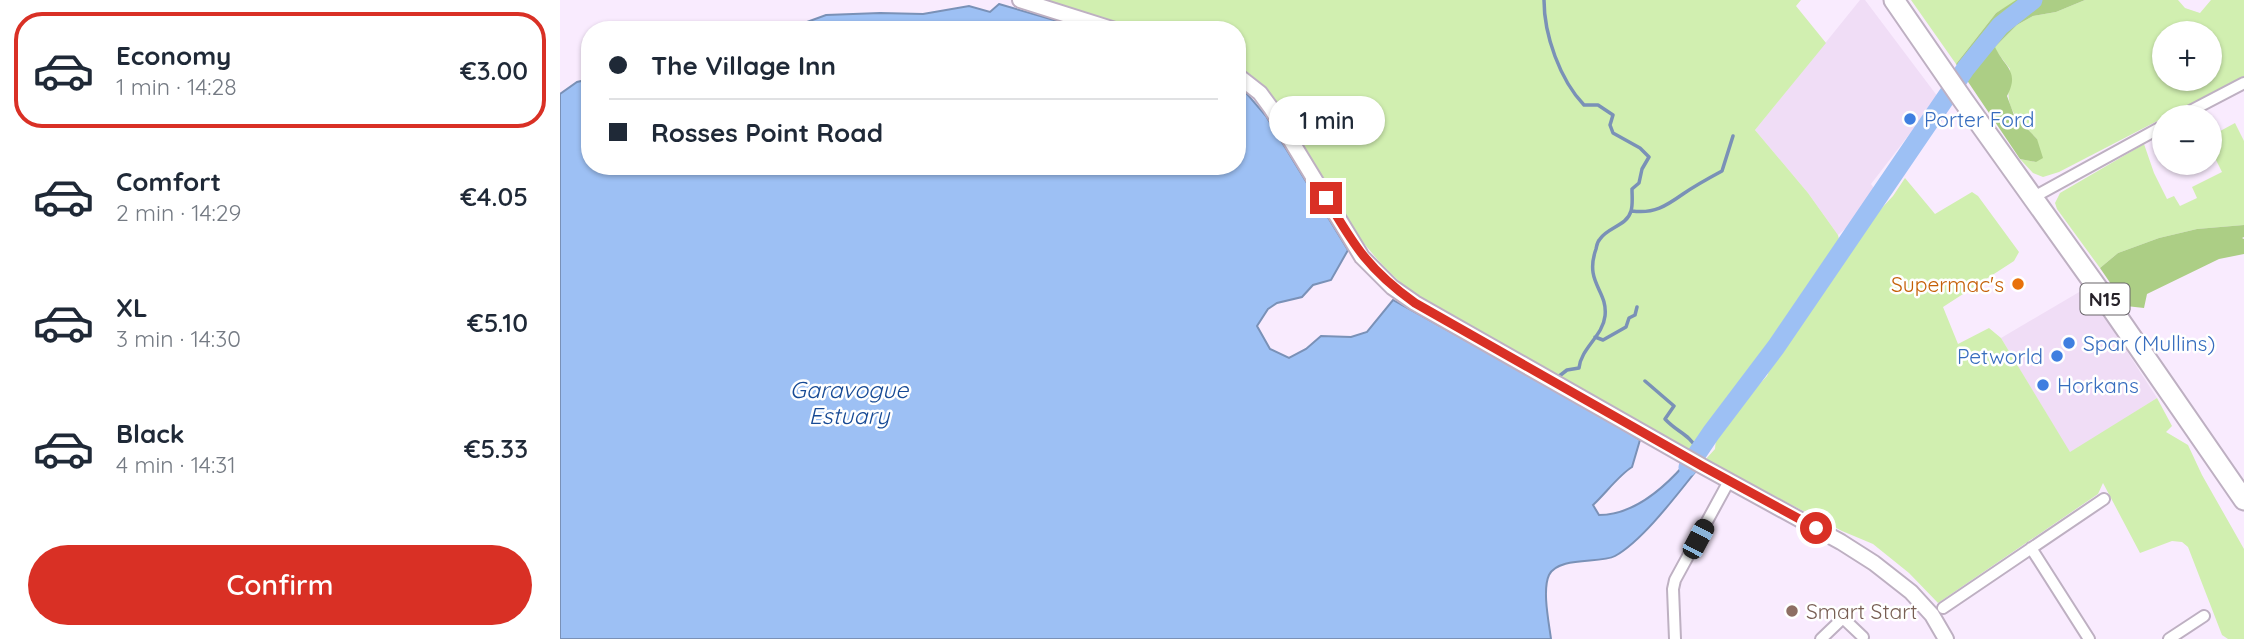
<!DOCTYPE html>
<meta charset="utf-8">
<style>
:root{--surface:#fff;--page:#f2f2f3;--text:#1f2937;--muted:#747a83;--line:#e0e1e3;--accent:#d93025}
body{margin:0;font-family:Quicksand,sans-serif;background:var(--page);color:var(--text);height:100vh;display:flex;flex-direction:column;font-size:26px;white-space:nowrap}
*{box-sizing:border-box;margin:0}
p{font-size:23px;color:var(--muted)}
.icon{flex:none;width:38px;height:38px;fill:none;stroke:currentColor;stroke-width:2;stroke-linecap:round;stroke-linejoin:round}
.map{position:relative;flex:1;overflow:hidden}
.sheet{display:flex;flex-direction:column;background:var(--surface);width:560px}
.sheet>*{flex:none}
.top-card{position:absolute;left:21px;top:21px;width:665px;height:154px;border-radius:28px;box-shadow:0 2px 5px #0004;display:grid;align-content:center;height:154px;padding:0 28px;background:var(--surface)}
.fabs{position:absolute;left:1592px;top:21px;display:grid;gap:14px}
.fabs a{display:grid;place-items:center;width:70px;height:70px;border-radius:50%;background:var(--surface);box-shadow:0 2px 5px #0004;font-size:35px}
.end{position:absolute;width:32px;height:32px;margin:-16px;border:9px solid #d93025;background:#fff;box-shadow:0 0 0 4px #fff}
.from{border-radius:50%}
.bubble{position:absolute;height:49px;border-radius:24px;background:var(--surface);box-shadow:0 2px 5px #0004;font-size:23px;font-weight:600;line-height:49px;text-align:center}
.car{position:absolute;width:21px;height:42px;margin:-21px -10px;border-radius:9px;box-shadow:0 0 5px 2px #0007;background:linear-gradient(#222 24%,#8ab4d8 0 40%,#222 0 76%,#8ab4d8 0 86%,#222 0)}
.top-card b{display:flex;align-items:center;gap:24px;height:66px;font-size:26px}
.top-card b+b{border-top:2px solid var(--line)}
.top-card i{width:18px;height:18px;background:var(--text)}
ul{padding:12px 0 0;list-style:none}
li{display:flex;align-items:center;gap:21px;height:116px;margin:0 14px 10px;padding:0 14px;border:4px solid transparent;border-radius:28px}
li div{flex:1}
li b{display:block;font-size:26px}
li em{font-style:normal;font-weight:600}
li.selected{border-color:var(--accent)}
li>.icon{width:63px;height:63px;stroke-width:1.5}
.primary-button{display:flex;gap:14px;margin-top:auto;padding:14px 28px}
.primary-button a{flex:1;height:80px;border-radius:42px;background:var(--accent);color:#fff;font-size:28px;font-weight:600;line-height:80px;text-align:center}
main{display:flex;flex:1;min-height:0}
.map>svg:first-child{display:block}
</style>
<main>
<section class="sheet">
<ul>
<li class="selected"><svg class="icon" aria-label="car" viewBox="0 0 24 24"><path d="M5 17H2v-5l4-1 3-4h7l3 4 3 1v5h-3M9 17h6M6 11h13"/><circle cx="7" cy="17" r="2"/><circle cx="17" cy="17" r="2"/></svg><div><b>Economy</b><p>1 min · 14:28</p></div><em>€3.00</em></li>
<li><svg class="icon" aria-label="car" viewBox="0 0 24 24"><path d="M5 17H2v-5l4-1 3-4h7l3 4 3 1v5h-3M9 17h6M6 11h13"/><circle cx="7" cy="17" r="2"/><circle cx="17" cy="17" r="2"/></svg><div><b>Comfort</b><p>2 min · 14:29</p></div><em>€4.05</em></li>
<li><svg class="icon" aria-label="car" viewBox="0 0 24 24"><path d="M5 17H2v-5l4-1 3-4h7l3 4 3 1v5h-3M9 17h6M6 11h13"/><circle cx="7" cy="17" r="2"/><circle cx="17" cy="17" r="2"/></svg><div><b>XL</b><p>3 min · 14:30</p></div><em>€5.10</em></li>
<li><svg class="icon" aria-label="car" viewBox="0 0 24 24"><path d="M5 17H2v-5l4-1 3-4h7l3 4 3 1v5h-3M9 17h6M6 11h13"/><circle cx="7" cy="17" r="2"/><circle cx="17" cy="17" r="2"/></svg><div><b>Black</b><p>4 min · 14:31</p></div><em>€5.33</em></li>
</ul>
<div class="primary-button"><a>Confirm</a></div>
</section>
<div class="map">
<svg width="1684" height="639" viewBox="0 0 1684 639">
<rect width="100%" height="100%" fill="#f9ebfe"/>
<path fill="#f0ddf6" d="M1300,0h5l73,97 -67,87 5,7 -22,30 -16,14 -30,-42 -53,-63z
M1526,288l71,110 -87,55 -69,-115z"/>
<path fill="#d1efb0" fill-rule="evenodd" d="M482,0h759l-5,6 30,37 -71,87 53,63 30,42 2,8 -67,106 -55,65 -2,7 -23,33 -279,-160c-43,-35 -66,-71 -96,-116 -22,-34 -44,-67 -66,-100l-15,-10v-38h-104z
M1351,0h107l-22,13 -40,51z
M1525,0h93l7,8 15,5 11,-13h33v76l-185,96 -16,5 -10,-4 -13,-14 16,3 1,-23c-27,-28 -32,-30 -27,-70l-16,-21 23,-23 16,-9 23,-4zM1605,33h45v46h-45z
M1675,123l9,18v84l-47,4 -38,9 -41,15 -18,15 -43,-59 -2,-6 5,-10 84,-49 10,29 13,26 7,-3 6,10 17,-8 -5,-11 30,-15 -12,-24v-4l4,-2 -3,-6z
M1345,178l30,36 37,-22 6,4 41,56 -5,9 -71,46 15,37 31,-16 12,10 69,114 87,-54 15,28 -6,6 22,13 14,30 42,74v90h-16l-6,-4 -34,-88 -6,-5 -10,-1 -32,12 -37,-70 -5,11 -160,109 -29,-30 -36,-29 -31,-13 -137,-71 10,-11 1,-11 36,-46 15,-16 7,-16 79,-121 40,-43z"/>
<path fill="#acce85" d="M1456,0h69l-29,12 -23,4 -16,9 -22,22c10,21 25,24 12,49l7,19 23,24 6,19 -7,4 -16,-3 -64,-95 40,-51z
M1684,225v12l-2,1 2,1v15l-25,5 -72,35 -3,14 -18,-2 -26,-38 18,-15 41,-15 38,-9z"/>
<path fill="#9dc0f4" stroke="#7a91b7" stroke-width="2" d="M439,4l89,26h-303l41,-15 54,-2 43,1 46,-8 21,6z
M30,79v87h647v-80l5,2 24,28 82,134 -17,30 -18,5 -11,12 -25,6 -9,6 -11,17 13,23 19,9 17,-9 15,-13 30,1 16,-5 26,-32 207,115 40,25 -8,27c-13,8 -27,27 -39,38l6,10c33,0 63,-25 85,-50l12,6c-20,25 -54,70 -81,85 -15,8 -56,0 -66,19 -7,15 0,48 2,64h-991v-545l17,-12z"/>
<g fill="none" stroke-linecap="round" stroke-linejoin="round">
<path stroke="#7a91b7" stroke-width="3.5" d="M984,0c0,35 16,80 40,105h14l15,10 -3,10 3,8 27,15 9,9 -7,12 -3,14 -7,6c0,7 1,16 -1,22 -4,15 -23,16 -31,28 -3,3 -3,6 -4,10 -12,34 12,41 9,67 -2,20 -24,32 -26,52l-12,2 -9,7
M1072,211c22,3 34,-5 51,-17 13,-9 26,-16 39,-23l11,-35
M1035,337l8,3 23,-13 3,-9 6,-3 2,-8
M1085,381l29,25 -9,13c13,14 23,14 34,32"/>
<path stroke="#9dc0f4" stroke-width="19" d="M1128,467l23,-34 65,-86 190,-279 34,-42 33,-26"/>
<g stroke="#beb0c2" stroke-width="14">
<path id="street" d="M1619,117l65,-34
M1472,198l133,-73
M1471,548l58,91
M1383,608l161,-109
M1115,639l-2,-50 2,-9 54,-99
M1261,639l22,-21 20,19
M1609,639l35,-23"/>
</g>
<g stroke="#beb0c2" stroke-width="18">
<path id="secondary" d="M460,0l95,30
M677,75l23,18 11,15 91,149 30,30 23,16 287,163 139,76 33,21 37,29 21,23 14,24"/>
</g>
<g stroke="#beb0c2" stroke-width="23">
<path id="highway" d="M1334,0l69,100 138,193 143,207"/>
</g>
<use href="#street" stroke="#fff" stroke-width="10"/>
<use href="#secondary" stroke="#fff" stroke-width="14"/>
<use href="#highway" stroke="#fff" stroke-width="19"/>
</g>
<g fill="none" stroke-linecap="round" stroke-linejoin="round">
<path stroke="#d93025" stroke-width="9" d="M766,198c28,48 43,72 89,105l287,163 114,62"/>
</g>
<g fill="#3f7fe0" stroke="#fff" stroke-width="2.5">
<circle cx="1350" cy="119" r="7"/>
<circle cx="1509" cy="343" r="7"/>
<circle cx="1497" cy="356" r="7"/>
<circle cx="1483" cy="385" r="7"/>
</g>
<circle fill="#e8710a" stroke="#fff" stroke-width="2.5" cx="1458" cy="284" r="7"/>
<circle fill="#8d6e63" stroke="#fff" stroke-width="2.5" cx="1232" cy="611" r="7"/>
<g text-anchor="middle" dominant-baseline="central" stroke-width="5" stroke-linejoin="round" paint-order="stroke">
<rect fill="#fff" stroke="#686469" stroke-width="2" x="1520.5" y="283.5" width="49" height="31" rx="5"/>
<g font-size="19" font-weight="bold" fill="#272229">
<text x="1545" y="299">N15</text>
</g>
<g font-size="21" fill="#366cbe" stroke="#fff" text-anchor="start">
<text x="1364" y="119">Porter Ford</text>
<text x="1523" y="343">Spar (Mullins)</text>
<text x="1483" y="356" text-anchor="end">Petworld</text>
<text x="1497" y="385">Horkans</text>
</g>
<g font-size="21" fill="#c56008" stroke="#fff" text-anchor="end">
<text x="1444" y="284">Supermac's</text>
</g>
<g font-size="21" fill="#785e54" stroke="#fff" text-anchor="start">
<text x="1246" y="611">Smart Start</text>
</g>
<g font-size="23" font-style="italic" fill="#174a95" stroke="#fff">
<text x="289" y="389">Garavogue<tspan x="289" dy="26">Estuary</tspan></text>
</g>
</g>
</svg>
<div class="fabs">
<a>+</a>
<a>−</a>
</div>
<i class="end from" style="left:1256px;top:528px"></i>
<i class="end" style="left:766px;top:198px"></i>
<div class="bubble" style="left:709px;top:96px;width:116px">1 min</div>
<i class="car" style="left:1138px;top:539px;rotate:28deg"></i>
<div class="top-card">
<b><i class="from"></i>The Village Inn</b>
<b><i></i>Rosses Point Road</b>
</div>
</div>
</main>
